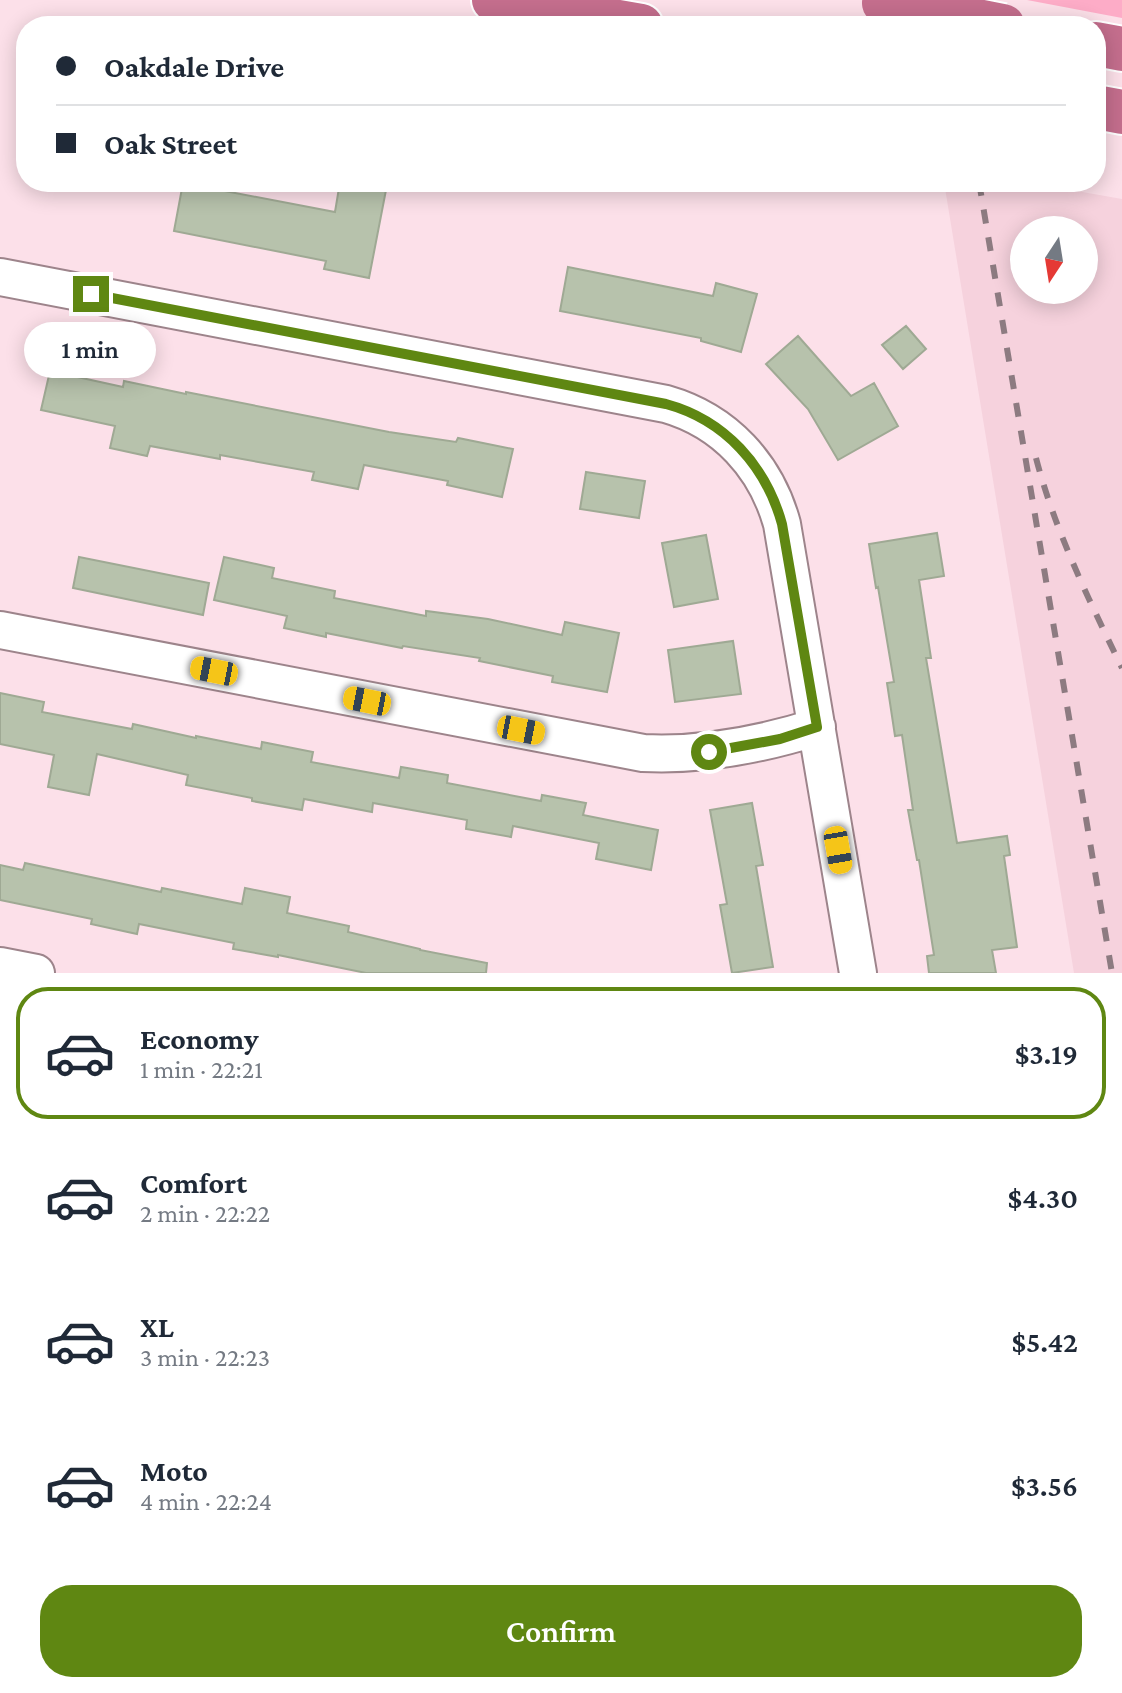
<!DOCTYPE html>
<meta charset="utf-8">
<style>
:root{--surface:#fff;--page:#f6f6f7;--text:#1f2937;--muted:#747a83;--line:#e0e1e3;--accent:#5f8712}
body{margin:0;font-family:"Crimson Pro",serif;background:var(--page);color:var(--text);height:100vh;display:flex;flex-direction:column;font-size:30px;white-space:nowrap}
*{box-sizing:border-box;margin:0}
p{font-size:26px;color:var(--muted)}
.icon{flex:none;width:44px;height:44px;fill:none;stroke:currentColor;stroke-width:2;stroke-linecap:round;stroke-linejoin:round}
.map{position:relative;height:973px;overflow:hidden}
.sheet{display:flex;flex-direction:column;background:var(--surface);flex:1}
.sheet>*{flex:none}
.banner{position:absolute;left:16px;top:16px;width:1090px;height:176px;border-radius:32px;box-shadow:0 4px 20px #0003;display:grid;align-content:center;height:176px;padding:0 40px;background:var(--surface)}
.needle{width:52px;rotate:192deg}
.fabs{position:absolute;left:1010px;top:216px;display:grid;gap:16px}
.fabs a{display:grid;place-items:center;width:88px;height:88px;border-radius:50%;background:var(--surface);box-shadow:0 4px 20px #0003;font-size:40px}
.end{position:absolute;width:36px;height:36px;margin:-18px;border:10px solid #5f8712;background:#fff;box-shadow:0 0 0 4px #fff}
.from{border-radius:50%}
.bubble{position:absolute;height:56px;border-radius:28px;background:var(--surface);box-shadow:0 4px 20px #0003;font-size:26px;font-weight:600;line-height:56px;text-align:center}
.car{position:absolute;width:24px;height:48px;margin:-24px -12px;border-radius:10px;box-shadow:0 0 6px 2px #0007;background:linear-gradient(#f5c518 24%,#345 0 40%,#f5c518 0 76%,#345 0 86%,#f5c518 0)}
.banner b{display:flex;align-items:center;gap:28px;height:76px;font-size:30px}
.banner b+b{border-top:2px solid var(--line)}
.banner i{width:20px;height:20px;background:var(--text)}
ul{padding:14px 0 0;list-style:none}
li{display:flex;align-items:center;gap:24px;height:132px;margin:0 16px 12px;padding:0 24px;border:4px solid transparent;border-radius:32px}
li div{flex:1}
li b{display:block;font-size:30px}
li em{font-style:normal;font-weight:600}
li.active{border-color:var(--accent)}
li>.icon{width:72px;height:72px;stroke-width:1.5}
.primary-button{display:flex;gap:16px;margin-top:auto;padding:16px 40px}
.primary-button a{flex:1;height:92px;border-radius:32px;background:var(--accent);color:#fff;font-size:32px;font-weight:600;line-height:92px;text-align:center}
.map>svg:first-child{display:block}
</style>
<div class="map">
<svg width="1122" height="973" viewBox="0 0 1122 973">
<rect width="100%" height="100%" fill="#fce0e9"/>
<path fill="#f6d2dd" fill-rule="evenodd" d="M944,182h82l96,17v774h-48zM1024,230h60v60h-60z"/>
<path fill="#fdacc7" d="M1027,0h95v18z"/>
<path fill="#b7c2ac" stroke="#9fa994" stroke-width="2" d="M340,182l46,8 -17,88 -45,-9 2,-8 -152,-30 9,-48 152,29z
M568,267l145,29 3,-13 41,11 -16,58 -40,-11v-3l-141,-27z
M906,326l20,23 -23,20 -21,-24z
M798,336l53,60 23,-13 24,43 -60,34 -30,-51 -42,-45z
M50,371l73,16 1,-6 62,13v-2l203,40 67,10 2,-4 55,11 -11,48 -55,-12 1,-4 -84,-16 -6,24 -46,-9 2,-8 -94,-17v4l-70,-13 -3,10 -37,-8 5,-22 -74,-16z
M586,472l59,9 -6,37 -59,-9z
M937,533l7,43 -25,4 12,78h-5l31,185 50,-7 3,19 -6,1 13,91 -25,3 4,23h-67l-2,-17 7,-1 -15,-95h-2l-9,-50h5l-11,-75 -7,1 -8,-53 7,-1 -16,-95 -2,1 -7,-44z
M706,535l12,64 -44,8 -12,-64z
M79,557l130,26 -6,32 -130,-27z
M224,557l50,11 -2,10 63,13 -1,7 92,18v-5l62,8 74,16 3,-13 54,11 -12,59 -55,-10 1,-6 -74,-15 1,-3 -77,-12 -1,2 -76,-15v4l-42,-9 3,-12 -73,-16z
M733,641l8,53 -66,8 -7,-52z
M0,693l44,9 -2,10 90,17 1,-5 63,14v-2l65,13 1,-7 51,10 -2,10 88,16 2,-11 47,8 -1,8 94,18 1,-6 44,8 -3,12 75,15 -7,40 -55,-11 3,-16 -86,-17 -2,11 -45,-8 1,-9 -94,-17 -1,9 -68,-13 -2,11 -50,-9v-3l-66,-13 2,-10 -91,-21 -8,41 -41,-8 6,-32 -54,-11z
M752,803l11,62 -7,1 17,101 -41,6 -12,-68 7,-1 -17,-94z
M25,863l136,29 1,-4 80,16 3,-16 45,9 -3,16 62,13 -1,6 72,17v1l67,13 -1,10h-120l-88,-18v2l-45,-8 1,-6 -95,-19 -2,10 -46,-10 1,-5 -92,-19v-35l23,5z"/>
<g fill="none" stroke-linecap="round" stroke-linejoin="round">
<g stroke="#9d848b" stroke-width="40">
<path id="minor" d="M0,277l666,127c59,17 100,62 116,120l76,449
M0,630l643,123c60,3 117,-8 174,-26
M0,966l36,7"/>
</g>
<g stroke="#fff" stroke-width="48">
<path id="highway" d="M494,0l147,26
M1096,44l26,5
M1096,107l26,5"/>
</g>
<use href="#minor" stroke="#fff" stroke-width="36"/>
<use href="#highway" stroke="#c46e8d" stroke-width="44"/>
<path stroke="#8d7b81" stroke-width="6" stroke-dasharray="14 14" stroke-linecap="butt" d="M949,0l5,26
M979,182l133,791
M1036,458c19,73 53,142 86,210"/>
<g stroke="#fff" stroke-width="48" stroke-linecap="butt">
<path id="highway-bridge" d="M884,3l119,23"/>
</g>
<use href="#highway-bridge" stroke="#c46e8d" stroke-width="44"/>
</g>
<g fill="none" stroke-linecap="round" stroke-linejoin="round">
<path stroke="#5f8712" stroke-width="10" d="M91,294l575,110c59,16 100,62 116,120l35,203 -37,12 -71,13"/>
</g>
</svg>
<div class="fabs">
<a><svg class="needle" viewBox="-14 -14 28 28"><path d="M0-13l5 13h-10z" fill="#e53935"/><path d="M0 13l5-13h-10z" fill="#747a83"/></svg></a>
</div>
<i class="end from" style="left:709px;top:752px"></i>
<i class="end" style="left:91px;top:294px"></i>
<div class="bubble" style="left:24px;top:322px;width:132px">1 min</div>
<i class="car" style="left:214px;top:671px;rotate:281deg"></i>
<i class="car" style="left:367px;top:701px;rotate:281deg"></i>
<i class="car" style="left:521px;top:730px;rotate:101deg"></i>
<i class="car" style="left:838px;top:850px;rotate:170deg"></i>
<div class="banner">
<b><i class="from"></i>Oakdale Drive</b>
<b><i></i>Oak Street</b>
</div>
</div>
<section class="sheet">
<ul>
<li class="active"><svg class="icon" aria-label="car" viewBox="0 0 24 24"><path d="M5 17H2v-5l4-1 3-4h7l3 4 3 1v5h-3M9 17h6M6 11h13"/><circle cx="7" cy="17" r="2"/><circle cx="17" cy="17" r="2"/></svg><div><b>Economy</b><p>1 min · 22:21</p></div><em>$3.19</em></li>
<li><svg class="icon" aria-label="car" viewBox="0 0 24 24"><path d="M5 17H2v-5l4-1 3-4h7l3 4 3 1v5h-3M9 17h6M6 11h13"/><circle cx="7" cy="17" r="2"/><circle cx="17" cy="17" r="2"/></svg><div><b>Comfort</b><p>2 min · 22:22</p></div><em>$4.30</em></li>
<li><svg class="icon" aria-label="car" viewBox="0 0 24 24"><path d="M5 17H2v-5l4-1 3-4h7l3 4 3 1v5h-3M9 17h6M6 11h13"/><circle cx="7" cy="17" r="2"/><circle cx="17" cy="17" r="2"/></svg><div><b>XL</b><p>3 min · 22:23</p></div><em>$5.42</em></li>
<li><svg class="icon" aria-label="car" viewBox="0 0 24 24"><path d="M5 17H2v-5l4-1 3-4h7l3 4 3 1v5h-3M9 17h6M6 11h13"/><circle cx="7" cy="17" r="2"/><circle cx="17" cy="17" r="2"/></svg><div><b>Moto</b><p>4 min · 22:24</p></div><em>$3.56</em></li>
</ul>
<div class="primary-button"><a>Confirm</a></div>
</section>
